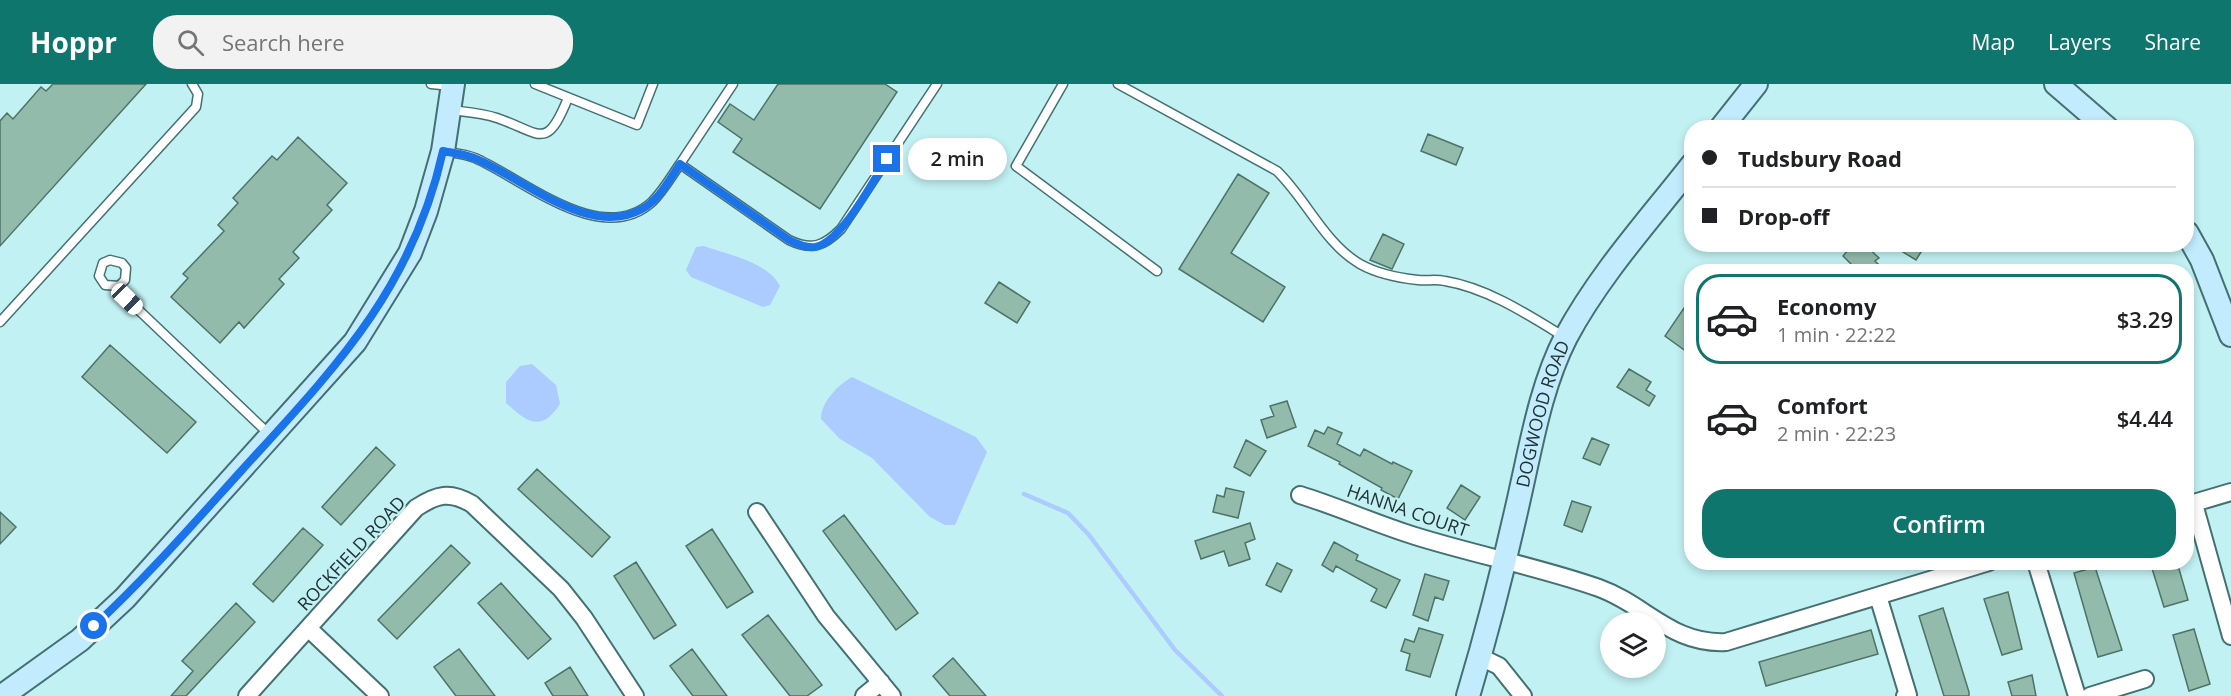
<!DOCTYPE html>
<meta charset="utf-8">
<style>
:root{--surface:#fff;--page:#f2f2f2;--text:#202124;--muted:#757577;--line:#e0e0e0;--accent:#0f766e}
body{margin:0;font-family:"Open Sans",sans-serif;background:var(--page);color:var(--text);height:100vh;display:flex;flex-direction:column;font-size:22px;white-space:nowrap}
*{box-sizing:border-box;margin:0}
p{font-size:20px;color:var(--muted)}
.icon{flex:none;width:33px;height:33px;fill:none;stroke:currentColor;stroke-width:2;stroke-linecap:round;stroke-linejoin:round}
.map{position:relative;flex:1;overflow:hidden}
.side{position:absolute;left:1684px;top:180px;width:510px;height:306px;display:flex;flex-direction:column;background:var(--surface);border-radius:24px;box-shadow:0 3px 9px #0003}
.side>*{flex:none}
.banner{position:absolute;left:1684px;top:36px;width:510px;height:132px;border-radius:24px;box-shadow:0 3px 9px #0003;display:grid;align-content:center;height:132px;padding:0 18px;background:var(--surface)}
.tools{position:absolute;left:1600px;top:528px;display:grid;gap:12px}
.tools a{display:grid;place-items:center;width:66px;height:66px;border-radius:50%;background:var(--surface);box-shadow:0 3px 9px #0003;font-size:30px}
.end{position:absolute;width:27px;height:27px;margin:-14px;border:8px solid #1a73e8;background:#fff;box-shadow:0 0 0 3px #fff}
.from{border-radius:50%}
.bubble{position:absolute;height:42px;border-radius:21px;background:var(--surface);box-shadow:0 3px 9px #0003;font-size:20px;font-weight:600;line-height:42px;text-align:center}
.car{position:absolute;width:18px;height:36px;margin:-18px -9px;border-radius:8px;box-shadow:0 0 4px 2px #0007;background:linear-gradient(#fff 24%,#345 0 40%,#fff 0 76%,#345 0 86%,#fff 0)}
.banner b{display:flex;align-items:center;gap:21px;height:57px;font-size:22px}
.banner b+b{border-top:2px solid var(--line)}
.banner i{width:15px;height:15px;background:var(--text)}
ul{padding:10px 0 0;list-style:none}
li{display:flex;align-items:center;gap:18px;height:90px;margin:0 12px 9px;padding:0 6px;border:3px solid transparent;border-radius:24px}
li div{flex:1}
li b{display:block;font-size:22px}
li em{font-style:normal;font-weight:600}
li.selected{border-color:var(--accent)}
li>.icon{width:54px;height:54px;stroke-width:1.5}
.action{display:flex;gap:12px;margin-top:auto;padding:12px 18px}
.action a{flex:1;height:69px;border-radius:24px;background:var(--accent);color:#fff;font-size:24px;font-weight:600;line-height:69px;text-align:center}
header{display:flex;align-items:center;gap:36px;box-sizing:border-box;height:84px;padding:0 30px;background:var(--accent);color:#fff}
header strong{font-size:28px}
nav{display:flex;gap:33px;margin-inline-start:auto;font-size:21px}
.search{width:420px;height:54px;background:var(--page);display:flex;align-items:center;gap:15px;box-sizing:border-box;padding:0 21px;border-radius:24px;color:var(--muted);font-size:22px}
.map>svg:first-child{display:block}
</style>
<header>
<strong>Hoppr</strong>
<div class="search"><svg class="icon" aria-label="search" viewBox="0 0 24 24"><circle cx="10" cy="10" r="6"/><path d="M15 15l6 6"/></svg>Search here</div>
<nav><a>Map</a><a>Layers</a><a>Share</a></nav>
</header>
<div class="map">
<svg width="2231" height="612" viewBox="0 0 2231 612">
<rect width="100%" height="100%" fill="#c2f1f3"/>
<path fill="#accbfe" d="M704,162c24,9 64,16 76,40l-10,19 -7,2 -72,-30 -5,-7 10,-23z
M532,280l24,21 4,19c-19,29 -33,18 -54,-1v-21l14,-16z
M852,293l124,60 11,15 -32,73h-10l-15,-8 -58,-59 -32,-19 -19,-20c0,-17 17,-34 31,-42z"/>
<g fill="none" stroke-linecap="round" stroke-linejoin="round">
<path stroke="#accbfe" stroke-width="4.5" d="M1024,410l44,19 21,22 86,115 47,46"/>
</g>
<path fill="#93bbac" stroke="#4d7365" stroke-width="1.5" d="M53,0h93l-146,162v-125l7,-8 6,6 28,-32 5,4z
M778,0h107l12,8 -77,117 -87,-57 9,-13 -24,-17 12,-18 24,16z
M1428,50l35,14 -7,17 -35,-14z
M298,53l49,46 -20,22 5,5 -39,42 6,6 -20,21 5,5 -40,44 -5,-6 -19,21 -49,-46 17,-19 -5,-4 41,-43 -6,-6 20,-22 -5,-5 39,-42 5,4z
M1238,90l31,19 -38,60 54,34 -22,35 -84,-53z
M1383,150l21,10 -12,25 -22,-9z
M1853,160h11l15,14 -4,3 4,4 -7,7h-13l-16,-16z
M1890,160h36l-10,16z
M999,198l31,20 -13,21 -32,-20z
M1684,224l8,6v31l-5,7 -22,-16z
M110,261l86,77 -29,31 -85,-76z
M1629,285l22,13 -5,8 9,6 -6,10 -32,-19z
M1287,317l9,26 -29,11 -6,-18 13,-4 -4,-10z
M1328,343l14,6 -5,11 23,12 4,-7 28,15 1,-2 19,9 -14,28 -17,-9 1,-2 -43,-24 1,-2 -32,-16 7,-16 9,4z
M1592,354l17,7 -9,20 -17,-7z
M1246,356l20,11 -16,25 -16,-9z
M376,363l19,18 -54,60 -19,-18z
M537,385l73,68 -18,20 -74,-68z
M1461,401l19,12 -15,23 -18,-12z
M1226,404l18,4 -6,26 -25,-6 4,-17 7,2z
M1572,417l19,6 -9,25 -18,-7z
M0,428l16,15 -16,17z
M844,431l74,98 -22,17 -73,-99z
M1250,439l5,16 -10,4 5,16 -21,7 -5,-15 -23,8 -6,-18z
M303,444l20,17 -50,57 -20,-18z
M712,445l41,63 -26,16 -41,-62z
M1334,458l24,13 -2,5 44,20 -14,28 -15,-7 6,-12 -41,-23 -3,6 -11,-7z
M451,461l19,18 -73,76 -19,-19z
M636,478l40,63 -22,14 -40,-63z
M2150,478h27l11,38 -24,7z
M1277,479l15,7 -11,22 -15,-7z
M2095,483l27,83 -24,7 -24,-84z
M1425,490l24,7 -6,19 -8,-3 -7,24 -15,-6z
M501,499l50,56 -23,20 -50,-56z
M2008,508l14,57 -20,6 -18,-56z
M236,519l19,19 -69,74h-15l22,-25 -11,-10z
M1943,524l26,84v4h-25l-25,-80z
M768,531l54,70 -15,11h-17l-48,-61z
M1419,544l24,7 -13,42 -24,-7 4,-16 -9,-3 4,-12 9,3z
M2194,545l16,55 -21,7 -16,-56z
M1871,546l7,24 -112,32 -7,-24z
M459,565l36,47h-39l-22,-29z
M692,565l35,47h-34l-23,-30z
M953,574l33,38h-36l-17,-20z
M570,583l18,29h-35l-8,-13z
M2032,591l4,21h-24l-4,-14z"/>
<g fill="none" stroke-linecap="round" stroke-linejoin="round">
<g stroke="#447072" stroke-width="11">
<path id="lane" d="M431,0l21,2
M535,0l102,41 16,-41
M1063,0l-47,82 141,105
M1118,0l159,87c29,28 48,73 83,93 16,9 39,14 58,16 9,1 18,-1 27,1 43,7 85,35 121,57
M450,26c16,2 32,3 47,8 44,15 49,34 71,-20
M443,67c11,2 22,3 32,7 50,22 126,90 177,44 11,-11 19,-25 28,-38l109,76c23,11 35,6 52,-11l96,-145
M680,80l53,-80
M119,202l-14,-1 -6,-9 4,-13 7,-3 12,3 4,5 -1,12 -6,6 8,13 142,135
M0,238l196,-215 2,-13 -6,-10"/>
</g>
<g stroke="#447072" stroke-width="20">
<path id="street" d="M1300,411c39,12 76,29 115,41 61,19 124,31 184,52 47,17 73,57 127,54l263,-80
M2194,420l37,132
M2187,421l44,-13
M757,428l69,104 66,80
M2036,478l41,134
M1878,512l30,99 -3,1
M308,544l72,68
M1480,573l19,9 24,30
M247,612l169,-188c21,-14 34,-17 56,-4l89,85 23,29 51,78
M864,612l17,-14
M2090,612l55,-17"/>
</g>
<g stroke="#447072" stroke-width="26">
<g id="secondary">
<path d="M2056,0l51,44"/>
<path d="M1721,44l35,-44"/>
<path d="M2187,149l15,27 29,75"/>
<path d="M2,612l78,-56 45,-42 230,-256 55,-89 16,-42 17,-60 10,-67"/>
<path id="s1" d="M1468,612c20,-67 37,-134 52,-202 12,-53 21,-108 46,-157 33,-62 83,-117 126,-172"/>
</g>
</g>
<use href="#lane" stroke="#fff" stroke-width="8"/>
<use href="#street" stroke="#fff" stroke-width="16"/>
<use href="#secondary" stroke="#c2ecfd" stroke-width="22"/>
</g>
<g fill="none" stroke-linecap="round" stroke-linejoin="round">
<path stroke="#1a73e8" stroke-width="8" d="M94,542c53,-49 100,-103 148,-156 92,-101 170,-180 201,-319 10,2 21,3 31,7 48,19 115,81 168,51 17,-9 27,-29 38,-45l109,76c8,4 17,8 26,7 26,-4 58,-66 72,-88"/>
</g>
<g text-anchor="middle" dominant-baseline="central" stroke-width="4.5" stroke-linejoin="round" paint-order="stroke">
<g font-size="18" fill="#203233" stroke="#c2f1f3">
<text stroke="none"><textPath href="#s1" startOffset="292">DOGWOOD ROAD</textPath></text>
<text transform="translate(1408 426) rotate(19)">HANNA COURT</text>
<text transform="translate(351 469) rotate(-47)">ROCKFIELD ROAD</text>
</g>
</g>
</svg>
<div class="tools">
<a><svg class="icon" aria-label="layers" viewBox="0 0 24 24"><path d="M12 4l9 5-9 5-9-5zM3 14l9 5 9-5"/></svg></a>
</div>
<i class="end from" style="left:94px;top:542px"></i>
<i class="end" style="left:887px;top:75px"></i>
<div class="bubble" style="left:908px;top:54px;width:99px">2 min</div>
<i class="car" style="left:127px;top:215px;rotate:134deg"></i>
<div class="banner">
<b><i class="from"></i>Tudsbury Road</b>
<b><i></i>Drop-off</b>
</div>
<section class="side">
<ul>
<li class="selected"><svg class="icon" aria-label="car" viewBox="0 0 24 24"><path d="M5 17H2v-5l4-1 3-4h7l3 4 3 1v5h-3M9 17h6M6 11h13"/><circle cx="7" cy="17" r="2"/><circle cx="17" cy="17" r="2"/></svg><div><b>Economy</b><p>1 min · 22:22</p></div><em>$3.29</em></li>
<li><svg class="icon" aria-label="car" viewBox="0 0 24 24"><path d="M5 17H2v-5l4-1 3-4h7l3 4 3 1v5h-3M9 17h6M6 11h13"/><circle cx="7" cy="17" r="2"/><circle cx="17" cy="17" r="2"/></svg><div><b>Comfort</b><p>2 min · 22:23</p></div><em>$4.44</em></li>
</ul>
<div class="action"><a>Confirm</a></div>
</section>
</div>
